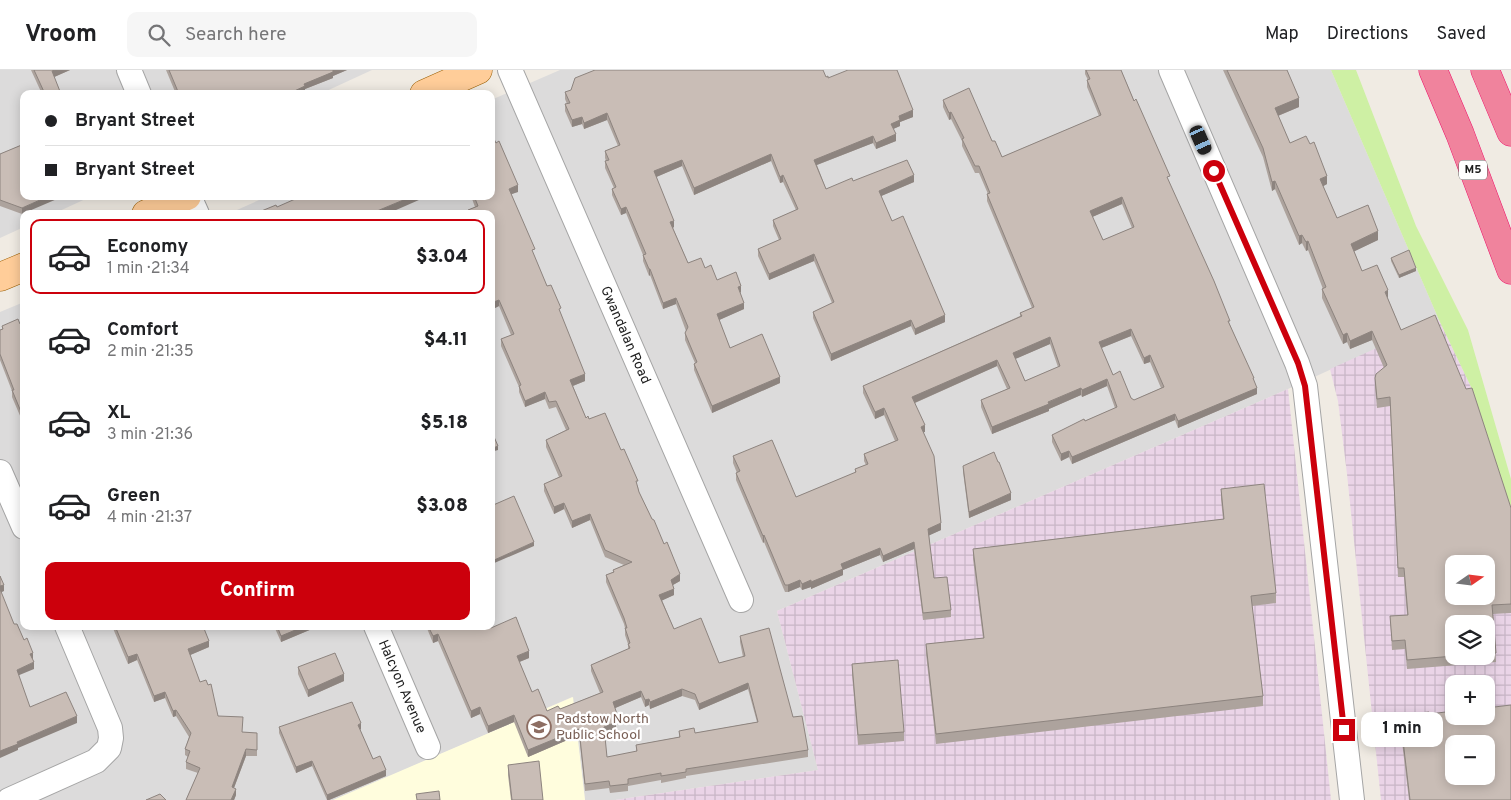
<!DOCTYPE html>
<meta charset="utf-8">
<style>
:root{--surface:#fff;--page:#f6f6f6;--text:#202124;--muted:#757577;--line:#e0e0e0;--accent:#cc000c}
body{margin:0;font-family:Overpass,sans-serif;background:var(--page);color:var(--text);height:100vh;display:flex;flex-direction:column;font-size:19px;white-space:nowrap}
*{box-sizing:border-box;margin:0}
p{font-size:16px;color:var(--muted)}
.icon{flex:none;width:28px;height:28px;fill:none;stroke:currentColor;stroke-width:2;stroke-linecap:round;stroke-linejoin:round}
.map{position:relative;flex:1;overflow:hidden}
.sheet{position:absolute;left:20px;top:140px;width:475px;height:420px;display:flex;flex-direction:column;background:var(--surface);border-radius:10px;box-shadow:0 2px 12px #0003}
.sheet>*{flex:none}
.hud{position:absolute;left:20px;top:20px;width:475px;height:110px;border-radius:10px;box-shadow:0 2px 12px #0003;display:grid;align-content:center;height:110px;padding:0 25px;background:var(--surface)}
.needle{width:32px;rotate:76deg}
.fabs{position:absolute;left:1445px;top:485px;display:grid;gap:10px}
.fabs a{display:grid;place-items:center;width:50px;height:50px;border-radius:10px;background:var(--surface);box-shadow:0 2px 12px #0003;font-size:25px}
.end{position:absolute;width:22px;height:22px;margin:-11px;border:6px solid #cc000c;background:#fff;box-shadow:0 0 0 2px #fff}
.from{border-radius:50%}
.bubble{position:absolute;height:35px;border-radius:10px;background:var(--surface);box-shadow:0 2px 12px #0003;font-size:16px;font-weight:800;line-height:35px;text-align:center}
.car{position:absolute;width:15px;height:30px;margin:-15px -8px;border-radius:6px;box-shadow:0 0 4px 1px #0007;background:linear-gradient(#222 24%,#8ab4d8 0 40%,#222 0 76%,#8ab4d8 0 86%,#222 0)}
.hud b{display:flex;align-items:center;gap:18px;height:48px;font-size:19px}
.hud b+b{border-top:1px solid var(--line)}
.hud i{width:12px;height:12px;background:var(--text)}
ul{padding:9px 0 0;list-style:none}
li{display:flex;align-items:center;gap:15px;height:75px;margin:0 10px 8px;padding:0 15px;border:2px solid transparent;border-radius:10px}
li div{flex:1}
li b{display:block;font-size:19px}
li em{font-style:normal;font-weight:800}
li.selected{border-color:var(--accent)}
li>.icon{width:45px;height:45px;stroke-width:1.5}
.button{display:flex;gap:10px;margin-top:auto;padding:10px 25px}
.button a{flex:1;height:58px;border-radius:10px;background:var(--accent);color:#fff;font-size:20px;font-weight:800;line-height:58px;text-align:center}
header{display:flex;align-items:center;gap:30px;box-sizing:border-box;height:70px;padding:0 25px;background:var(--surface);border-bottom:1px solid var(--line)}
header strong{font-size:24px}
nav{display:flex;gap:28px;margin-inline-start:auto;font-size:18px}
.search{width:350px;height:45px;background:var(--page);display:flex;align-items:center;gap:12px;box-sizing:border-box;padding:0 18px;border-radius:10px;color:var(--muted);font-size:19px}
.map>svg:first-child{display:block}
</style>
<header>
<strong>Vroom</strong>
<div class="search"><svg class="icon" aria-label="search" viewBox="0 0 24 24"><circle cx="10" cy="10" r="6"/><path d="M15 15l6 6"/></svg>Search here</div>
<nav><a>Map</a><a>Directions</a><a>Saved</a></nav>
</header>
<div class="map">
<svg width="1511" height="730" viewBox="0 0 1511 730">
<defs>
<pattern id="industrial-grid" width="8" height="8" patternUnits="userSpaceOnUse" patternTransform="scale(1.25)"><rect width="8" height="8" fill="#ead4e7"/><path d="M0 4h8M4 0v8" fill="none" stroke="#c8b6c6"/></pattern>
</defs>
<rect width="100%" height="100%" fill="#f0ebe3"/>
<path fill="#dcdbdb" d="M0,0h372l-52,24h-296v102h68l-39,18h-29v13l-24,11z
M560,0h771l108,250 -151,69 -511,222 41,159 -203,30h-30l-13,-103 -237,103h-335v-488l24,-10v324h467v-412h-263l40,-18h223v-96z"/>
<path fill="url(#industrial-grid)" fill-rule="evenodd" d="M1439,250l34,71 38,113v296h-130l-34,-326 -9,-73 -8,-32zM1454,494h32v32h-32zM1454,554h32v32h-32zM1454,614h32v32h-32zM1454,674h32v32h-32z
M1288,319l43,411h-716l203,-30 -41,-159z"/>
<path fill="#fffddd" d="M573,627l12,103h-252l100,-43z"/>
<path fill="#cef0a4" d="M1331,0h25l60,156 52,104 43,149v31l-38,-119 -34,-71z"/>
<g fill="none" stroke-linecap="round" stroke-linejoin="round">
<g stroke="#a5a5a5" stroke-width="26">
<g id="minor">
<path d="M129,0l10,24"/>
<path id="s1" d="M510,0l231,530"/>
<path d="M1171,0l126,293 8,23 47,414"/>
<path d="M189,126l8,18"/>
<path d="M0,402l24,55"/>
<path id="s2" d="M376,556l52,121"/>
<path d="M9,730l87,-39 13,-13 2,-10 -1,-10 -43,-102"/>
</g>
</g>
<g stroke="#985d00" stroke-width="29">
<path id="major" d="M424,24l54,-24
M146,144l41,-18
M0,207l24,-10"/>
</g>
<g stroke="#ed126a" stroke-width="29">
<path id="highway" d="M1433,0l27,64 51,136
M1485,0l26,62"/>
</g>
<use href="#minor" stroke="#fff" stroke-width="24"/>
<use href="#major" stroke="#ffcd99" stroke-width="28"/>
<use href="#highway" stroke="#f0839d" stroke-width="28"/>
</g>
<path fill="#ada39d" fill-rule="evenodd" d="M31,0h39l-16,7 7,17h-19z
M166,0h181l-14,6v2l-28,11v3l-3,2h-126z
M1085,0h36l133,311 3,13 -79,34 -3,-8 -103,44 -3,-7 -8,4 -9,-19v-7l63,-27 -8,-22 -25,11 -1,-2 -32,14v2l-57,23 -11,-27v-7l26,-11 -10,-23 -82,37 10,29h-2l18,98 -12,5 5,43 17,32v7l-28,3 -9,-71 -31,13 -3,-7 -37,15v5l-32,14v-2l-9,3 -2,-3 -12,5h-3l-21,-50 -1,1 -27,-63v-7h1l-4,-10v-7l63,41 59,-24v-4l11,-4 -2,-4v-7l31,-13 -11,-26 -9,4 -12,-26v-7l157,-70v-3l12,-5 -45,-107v-7h1l-9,-21h-4l-13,-27v-5l-11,-22 -2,1 -6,-13v-7l49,41 10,16 97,-41 -12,-29v-7h1l-3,-6zM1122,134l10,24 -29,12 -11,-23zM1131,266l13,28 6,-2 11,26 -27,12 -3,-2 -18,-23 -12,-27zM1050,274l8,23 -33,14 -10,-22z
M1223,0h64l12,37 -21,9 12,27 37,41 -4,2 14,32 41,22 -24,11 8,20 26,28 13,31 110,178v105l-18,1 3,48 -89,7 -2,-20 -13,1 -2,-34 17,-1 -3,-38h-6l-8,-171 -13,2 -2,-21v-9l9,-10 -12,-28 -22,9 -3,-7 -4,2 -21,-46v-9h1l-15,-39 -2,1 -4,-8 -3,2 -24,-56 -3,2 -9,-34zM1486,554v32h-32z
M826,7l87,40 -13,5v4l-7,3 3,12 -20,8 -3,-6 -56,22 9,24 27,-8 61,1 -33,14 11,25 53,101 -30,13 -4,-9 -80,35 -18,-43v-6l19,-9 -18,-42 -45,19 -11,-24v-7l21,-9 -6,-14v-6l23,-10 -13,-28 -3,1 -9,-22 -77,34 -12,-29 -26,11 18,50 -1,1 15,35 17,5 12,12 24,12 -1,1 4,16 -25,11 11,28 50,35 -68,30 -18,-43v-6l1,-1 -10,-23v-7l1,-2 -10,-27 -13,5 -13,-34 -1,1 -6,-15v-6l-17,-42 -5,2 -9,-20v-6l2,-1 -9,-20v-7h1l-1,-3v-7l13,-5 -11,-26 -23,9 -2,-5 -10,3 -7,-16v-7h2l-2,-5v-7z
M24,74l-2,70 -22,-8v-52z
M518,122l-7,2 23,62 13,30 14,28 24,67 -12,5 13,32 3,1 32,31 17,37 1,5 25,52 16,37 -7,4 1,10 -12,5 12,29 45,34 24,-6 -3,-15v-6l53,81 15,33v7l-122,19v2l-25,5v-3l-33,6v5l-18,2 -1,-5 -24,3 -6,-56 -51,22 -14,-35 -26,11 -8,-19 -9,4 -33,-77 -5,2 -7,-17h64l1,2 38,30 -10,4 13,30 15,19 13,-2 40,-16 -9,-22v-6l37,-16v-5l-3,-9v-7l-1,-4 -18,-42v-7l7,-3v-2l11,-5 -19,-8 -15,-37 -18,8 -8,-19 -10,5 -10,-23v-7l15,-7 -13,-30v-7l20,-10 -10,-23 -7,2 -4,-10 -20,8 -6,-15v-5l-18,-41v-7l10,-4 -12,-29 -8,4v-96h-23v-4l7,-3 -4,-11h20zM748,619l9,33 -62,11 -16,-2v6l-43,8v7l-29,5 -3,-23 12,-5v-8l1,-1 -2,-12 26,-11 4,10 4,-2 1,4 32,-13 13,4 4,10z
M1391,188l25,13 -17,7 -8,-17z
M24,252v103l-12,-28v-6l-12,-31v-30l2,-1v-3l18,-2z
M963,396l48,34 -42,18 -6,-46z
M1221,419l55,104v10l-24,3 11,90v10l-327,38 -10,-90v-10l57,-6 -10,-79v-10l250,-30 -2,-20z
M112,556h91l6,21 -19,8 10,27 18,34 24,16 15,1v23h-11l-12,32 2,7 -2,5h-48l12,-27 -12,-4v-7l2,-5 -3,-2v-6l4,-12 -13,-21 -3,1 -8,-19 -11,4 -17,-42 -9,4z
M274,556h45l-38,16z
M852,594l52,68v9l-46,4 -6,-71z
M298,597l46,14 -36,16 -10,-23z
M1429,644l82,86h-102l-9,-75v-10z
M279,657l82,2 -1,1 13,29 13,17 -57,24h-2l-15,-34 -16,7 -17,-40z
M508,695l35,35h-32l-3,-25z"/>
<path fill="#8d847f" d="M55,0h15l-18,8v-7z
M333,0h14l-14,6v2l-28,11v3l-3,2h-14l16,-10z
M1299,28v9l-24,10v-9z
M913,40v7l-13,5v4l-9,4v-6l8,-8z
M951,42v7l-2,1v-7z
M607,43v7l-23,9v-6z
M582,47v7l-10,3v-7z
M896,64v7l-20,8v-6z
M873,66v7l-59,23v-6z
M771,84v7l-77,34v-7z
M682,90v6l-28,12v-7z
M783,105v7l-3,1v-6z
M914,105v7l-35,15v-6z
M1327,106v8l-7,4v-9z
M1275,111v8l-3,2v-9z
M518,115v7l-9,3v-6z
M49,126h15l-42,18v-6z
M413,126h15l-41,18h-10v-3z
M1122,127v7l-32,14v-7z
M626,137v6l-5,2v-6z
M674,151v6l-4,2v-7z
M1378,161v9l-27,13v-9z
M1302,165v8l-3,2v-9z
M1308,171v9l-2,1v-9z
M814,184v7l-45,19v-6z
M1416,198v3l-17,7v-3z
M649,199h1v6l-1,1z
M741,216v6l-3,2v-7z
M1388,220v9l-3,-7z
M676,228v6l-13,5v-6z
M499,230v6l-8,4v-7z
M744,233v6l-27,12v-7z
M945,245v7l-30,13v-6z
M911,250v6l-80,35v-7z
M1131,259v7l-32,13v-7z
M1372,261v9l-22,9v-8z
M1347,263v9l-4,2v-9z
M1050,267v7l-37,16v-7z
M1150,285v7l-6,2v-6z
M997,290v6l-85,38v-7z
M585,304v7l-15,6v-7z
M780,307v6l-68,30v-7z
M1107,309v7l-25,11v-7z
M1081,318v7l-32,14v2l-57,23v-7z
M1257,318v6l-79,34v-7z
M545,322v7l-20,8v-6z
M884,338v7l-9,4v-7z
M1175,344v6l-103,44v-7z
M925,355v7l-4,1v-6z
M498,376v4l-7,2v-3z
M1069,381v6l-8,4v-7z
M1011,423v7l-42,18v-6z
M564,433v6l-10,5v-7z
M590,444v6l-18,8v-7z
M941,453v7l-13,6v-7z
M764,465v7l-1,1v-7z
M534,472v4l-42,18v-3z
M914,472v7l-31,13v-6z
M880,478v7l-37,15v5l-32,14v-7l30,-18z
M680,504v7l-9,5v-6z
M800,510v7l-12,5v-7z
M811,510v7l-9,3v-6z
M4,515v6l-4,2v-7z
M674,519v6l-15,7v-7z
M305,556h14l-38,16v-6z
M438,564v7l-5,2v-7z
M209,571v6l-21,9v-7z
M529,581v7l-12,5v-7z
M33,583v6l-3,1v-6z
M137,584v6l-9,4v-7z
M34,592v7l-17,7v-6z
M344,604v7l-36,16v-7z
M748,613v6l-49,21v-6z
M682,619v7l-32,13v-7z
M641,621v6l-28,12v-7z
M165,622v6l-11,4v-6z
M649,629v6l-4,2v-7z
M480,637v7l-9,4v-7z
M176,640v6l-3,1v-6z
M617,644v6l-4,2v-6z
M514,645v7l-26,11v-7z
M77,646v7l-59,25v2l-18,8v-7l17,-9z
M616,652v7l-12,5v-7z
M361,653v6l-3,2v-6z
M579,659v6l-51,22v-7z
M246,679v7l-14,37v-6z
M312,691v5l-16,7v-6z
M386,700v6l-57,24h-2v-5z
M236,719v6l-2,5h-3z"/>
<path fill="#c9bdb6" stroke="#8d847f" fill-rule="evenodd" d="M34,0h21l-3,1 9,23h-16z
M169,0h164v2l-29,12 1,2 -17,8h-109z
M595,0h228l3,7 2,-1v2l20,-8h49l16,40 -14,6 1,4 -9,4 5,10 -20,9 -3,-7 -59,24 12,29 26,-11 1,3 54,-21 7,15 -35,16 13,30 11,-5 42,99 -30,14 -4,-9 -80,34 -18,-42 21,-10 -20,-48 -45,20 -11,-25 23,-10 -8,-19 25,-11 -15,-34 -3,2 -9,-23 -77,34 -12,-28 -28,11 20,50 -4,1 18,41 13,-5 4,10 6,-3 6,15 19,-8 5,14 -3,1 6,16 -27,11 13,34 32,-14 18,43 -68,29 -18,-42 3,-2 -12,-29 3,-6 -12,-29 -13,5 -13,-34h-1l-6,-14 3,-1 -20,-47 -5,2 -9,-20 4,-2 -11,-26 4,-1 -4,-9 15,-6 -13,-32 -23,10 -2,-6 -10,3 -7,-16 5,-1 -5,-11 6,-2 4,-12z
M1086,0h35l13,31 2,-2 34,77 -3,1 47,104 16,40h-2l26,57h-1l4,10 -79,33 -3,-7 -103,43 -3,-6 -8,3 -9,-19 32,-16 1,2 32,-14 -10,-28 -25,11 -1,-2 -33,14 1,2 -57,23 -11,-27 29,-12 -13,-28 -85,37 13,28 -4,2 13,29 7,67 -13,6 6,49 13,-1 4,33 -28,3 -9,-71 -31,14 -3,-8 -39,16 2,5 -32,13v-2l-9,4 -2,-4 -12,5h-3l-21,-50 -1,1 -27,-63 4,-2 -7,-15 39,-16 24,57 60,-25 -1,-3 13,-5 -4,-10 34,-14 -14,-32 -9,4 -12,-26 159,-70 -2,-3 14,-6 -47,-113 3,-1 -11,-27h-4l-13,-27 2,-1 -13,-26 -2,1 -6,-13 26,-12 23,53h3l7,16 99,-42 -14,-35 3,-1zM1122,127l12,30 -31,13 -13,-29zM1131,259l13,29 6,-3 14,32 -30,13 -3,-2 -11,-27 -7,4 -14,-33zM1050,267l10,29 -35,15 -12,-28z
M1227,0h60l12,28 -24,10 15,35 16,-7 4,8 4,-2 13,34 -7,3 17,39 31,-13 10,26 -27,13 11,27 15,-6 11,25 -3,2 16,38 34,-15 31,74 6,-1 39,120v96l-19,1 4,48 -10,1v-30h-32v32l-47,4 -2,-20 -13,1 -2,-25 18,-1 -4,-47h-6l-8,-171 -13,2 -2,-21 1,-4 11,-9 -15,-34 -22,10 -3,-8 -4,2 -21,-46 4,-2 -18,-46 -2,1 -4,-7 -3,1 -24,-55 -3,1 -9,-34zM1454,494h32v32h-32z
M491,63l5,10 3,-2 19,44 -9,4 26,60 -3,1 15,36 4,-1 10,23 -2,1 26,65 -15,6 16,38 2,-2 1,3 16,-6 16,37 3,-1 14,32h-2l3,11 13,27 2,1 10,24 3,-2 13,32 -9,6 3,9 -15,6 15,34 27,-11 18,45 26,-7 -5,-20 29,-8 24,89 9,-1 6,34 -122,19v3l-25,4v-3l-33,6v5l-18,2 -1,-5 -24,3 -6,-55 -51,21 -14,-35 -26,11 -8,-19 -9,4 -33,-77 -5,2 -5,-10h62l1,2 25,-11 13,34 -12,5 15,36 6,-3 9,22 11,-5 2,3 43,-17 -12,-27 39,-17 -2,-4 2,-1 -5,-15h2l-3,-10 -18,-43 8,-3 -1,-2 19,-8 -27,-12 -15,-36 -18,7 -8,-18 -10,4 -10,-23 18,-8 -16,-36 23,-11 -13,-28 -7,1 -4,-10 -20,9 -6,-15 2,-1 -20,-46 13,-5 -15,-34 -8,3v-89h-22l-1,-4 10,-4 -4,-10h17zM748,613l10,39 -63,11 -1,-5 -15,3 1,6 -44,8 1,6 -30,6 -3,-30 12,-5 -3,-6 4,-2 -4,-12 28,-11 4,9 4,-1 1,3 32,-13 13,5 4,10z
M24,74v52h25l-27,12 -22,-8v-46z
M302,126h111l-36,15 1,3h-118l-1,-2 17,-7 1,2z
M1409,180l7,18 -17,7 -8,-17z
M18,249l2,5 4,-2v97l-12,-29h2l-14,-36v-24l3,-1 -1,-3z
M491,360l7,16 -7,3z
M994,382l4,10h1l12,31 -42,19 -6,-46z
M1264,414l12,109 -25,3 12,100 -327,38 -10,-90 58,-6 -11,-89 251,-30 -3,-30z
M514,426l20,46 -42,19 -1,-55z
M0,506l4,9 -4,1z
M0,519l14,35h3l7,16 3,-2 6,15 -3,1 4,8 -17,8 13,37 36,-15 11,24 -60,26 1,2 -18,7z
M115,556h88l6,15 -21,8 12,33 6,-2 2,5 3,-1 7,32 25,1 -1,15 15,1v17l-11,-1 -14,38 4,2 -5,11h-45l14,-32 -14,-6 4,-11 -5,-2 6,-16 -15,-23 -3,1 -8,-19 -11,4 -17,-42 -9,3z
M277,556h28l-24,10z
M335,583l9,21 -36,16 -10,-23z
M898,590l6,72 -46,3 -6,-71z
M352,632l9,21 -3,2 15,34 7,-3 6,14 -59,25 -15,-34 -16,6 -17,-40z
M1511,635v95h-101l-10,-85 29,-3v2l25,-3v5h32v-8zM1454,674h32v32h-32z
M539,691l4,39h-31l-4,-35z
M439,721l1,9h-23l-1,-6z
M160,724l6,6h-20z"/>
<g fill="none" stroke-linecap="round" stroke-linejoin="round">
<path stroke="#cc000c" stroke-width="6" d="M1214,101l84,192 7,23 39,344"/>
</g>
<defs>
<g id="school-ring" transform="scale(1.25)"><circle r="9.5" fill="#fff" stroke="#8d6e63" stroke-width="1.5"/><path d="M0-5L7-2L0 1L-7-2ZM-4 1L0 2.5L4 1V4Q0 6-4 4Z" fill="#8d6e63"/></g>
</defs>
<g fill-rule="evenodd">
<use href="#school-ring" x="539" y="657"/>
</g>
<g text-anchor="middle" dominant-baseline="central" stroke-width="4.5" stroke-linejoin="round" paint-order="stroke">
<rect fill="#fff" stroke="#626262" stroke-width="1" x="1459" y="90.5" width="28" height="19" rx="4"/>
<g font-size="12" font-weight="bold" fill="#1e1e1e">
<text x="1473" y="100">M5</text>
</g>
<g font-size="14" fill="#1e1e1e" stroke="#fff">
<text stroke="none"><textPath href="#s1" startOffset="289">Gwandalan Road</textPath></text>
<text stroke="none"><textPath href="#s2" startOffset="66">Halcyon Avenue</textPath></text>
</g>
<g font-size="14" fill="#785e54" stroke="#fff" text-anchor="start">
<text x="556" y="649">Padstow North<tspan x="556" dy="16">Public School</tspan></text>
</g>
</g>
</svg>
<div class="fabs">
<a><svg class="needle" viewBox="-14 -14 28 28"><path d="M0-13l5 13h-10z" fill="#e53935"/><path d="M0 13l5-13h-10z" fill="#757577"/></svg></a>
<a><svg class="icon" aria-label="layers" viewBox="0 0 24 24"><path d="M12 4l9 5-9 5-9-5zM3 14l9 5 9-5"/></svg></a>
<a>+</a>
<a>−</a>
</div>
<i class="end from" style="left:1214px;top:101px"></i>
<i class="end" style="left:1344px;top:660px"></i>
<div class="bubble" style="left:1361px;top:642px;width:82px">1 min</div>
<i class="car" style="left:1201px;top:70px;rotate:156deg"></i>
<div class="hud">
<b><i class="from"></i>Bryant Street</b>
<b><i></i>Bryant Street</b>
</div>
<section class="sheet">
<ul>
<li class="selected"><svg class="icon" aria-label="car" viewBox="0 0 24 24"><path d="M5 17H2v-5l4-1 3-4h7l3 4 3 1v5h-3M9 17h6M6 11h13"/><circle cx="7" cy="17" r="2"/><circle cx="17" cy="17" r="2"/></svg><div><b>Economy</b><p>1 min · 21:34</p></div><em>$3.04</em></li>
<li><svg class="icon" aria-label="car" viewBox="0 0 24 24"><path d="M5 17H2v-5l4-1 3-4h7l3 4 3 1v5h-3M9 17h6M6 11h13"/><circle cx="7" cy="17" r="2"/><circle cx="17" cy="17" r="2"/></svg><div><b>Comfort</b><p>2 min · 21:35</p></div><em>$4.11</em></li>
<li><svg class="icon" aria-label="car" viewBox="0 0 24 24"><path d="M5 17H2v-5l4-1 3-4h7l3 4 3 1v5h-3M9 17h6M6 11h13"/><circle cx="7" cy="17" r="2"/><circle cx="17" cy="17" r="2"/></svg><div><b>XL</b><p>3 min · 21:36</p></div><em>$5.18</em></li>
<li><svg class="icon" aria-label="car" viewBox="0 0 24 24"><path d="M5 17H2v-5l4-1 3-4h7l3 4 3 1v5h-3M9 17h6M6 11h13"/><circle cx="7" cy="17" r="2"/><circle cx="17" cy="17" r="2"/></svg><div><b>Green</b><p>4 min · 21:37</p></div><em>$3.08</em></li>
</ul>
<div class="button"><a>Confirm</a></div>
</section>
</div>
